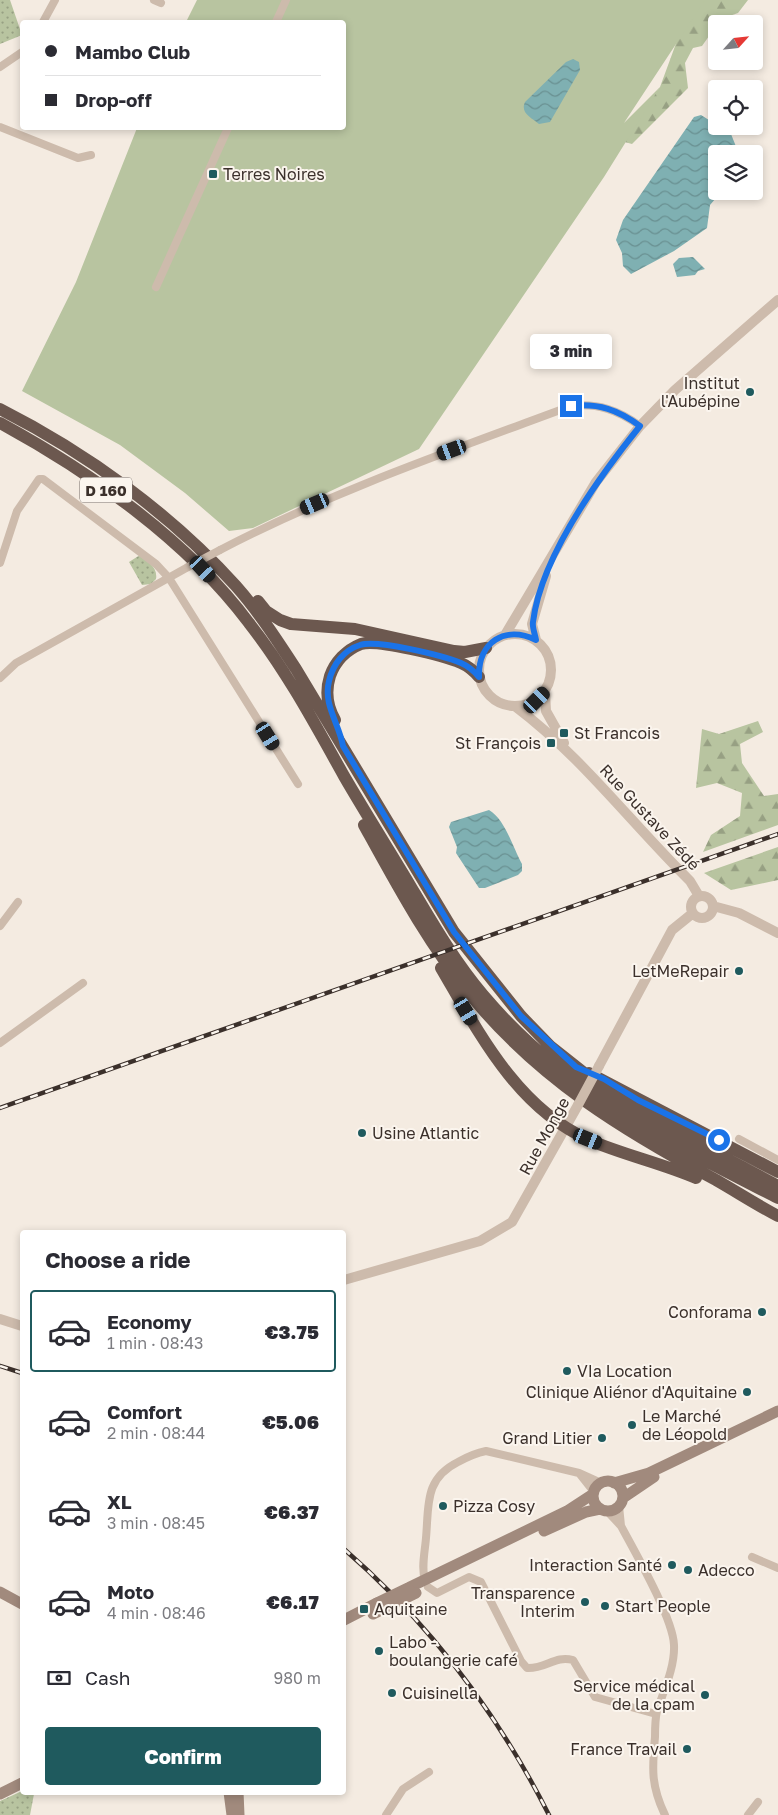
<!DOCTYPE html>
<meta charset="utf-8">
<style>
:root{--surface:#fff;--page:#f7f7f7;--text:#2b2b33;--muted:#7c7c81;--line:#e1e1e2;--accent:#1f5a5e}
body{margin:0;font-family:"Golos Text",sans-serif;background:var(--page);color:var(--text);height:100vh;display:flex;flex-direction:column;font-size:19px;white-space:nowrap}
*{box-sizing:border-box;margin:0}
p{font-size:16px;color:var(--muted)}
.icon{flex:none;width:28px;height:28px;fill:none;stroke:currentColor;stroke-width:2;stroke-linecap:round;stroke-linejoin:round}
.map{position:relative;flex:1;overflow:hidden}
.sheet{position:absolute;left:20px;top:1230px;width:326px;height:565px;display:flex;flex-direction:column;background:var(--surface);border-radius:5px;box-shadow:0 2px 8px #0003}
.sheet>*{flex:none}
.hud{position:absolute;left:20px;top:20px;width:326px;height:110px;border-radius:5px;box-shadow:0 2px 8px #0003;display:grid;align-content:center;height:110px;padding:0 25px;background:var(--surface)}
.needle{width:32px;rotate:63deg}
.fabs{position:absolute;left:708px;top:15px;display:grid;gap:10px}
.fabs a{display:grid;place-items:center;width:55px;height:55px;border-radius:5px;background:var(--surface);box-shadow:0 2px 8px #0003;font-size:25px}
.end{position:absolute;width:22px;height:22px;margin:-11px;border:6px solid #1a73e8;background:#fff;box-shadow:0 0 0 2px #fff}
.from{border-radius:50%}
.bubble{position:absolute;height:35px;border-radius:5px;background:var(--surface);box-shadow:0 2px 8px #0003;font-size:16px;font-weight:800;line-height:35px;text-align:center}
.car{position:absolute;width:15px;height:30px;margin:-15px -8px;border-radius:6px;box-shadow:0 0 4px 1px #0007;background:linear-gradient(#222 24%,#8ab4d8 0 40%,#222 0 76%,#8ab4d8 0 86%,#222 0)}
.hud b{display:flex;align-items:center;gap:18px;height:48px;font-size:19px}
.hud b+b{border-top:1px solid var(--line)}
.hud i{width:12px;height:12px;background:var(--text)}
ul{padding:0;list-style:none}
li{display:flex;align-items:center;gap:15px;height:82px;margin:0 10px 8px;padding:0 15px;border:2px solid transparent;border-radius:5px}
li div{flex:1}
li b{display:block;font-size:19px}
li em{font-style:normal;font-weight:800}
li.current{border-color:var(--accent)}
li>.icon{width:45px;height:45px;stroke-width:1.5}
h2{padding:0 25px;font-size:22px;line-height:60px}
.pay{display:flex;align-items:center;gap:12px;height:55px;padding:0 25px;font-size:19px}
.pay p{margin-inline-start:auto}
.cta{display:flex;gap:10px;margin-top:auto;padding:10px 25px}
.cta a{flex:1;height:58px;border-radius:5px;background:var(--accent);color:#fff;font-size:20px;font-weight:800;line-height:58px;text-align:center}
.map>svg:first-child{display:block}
</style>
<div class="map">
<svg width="778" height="1815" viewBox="0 0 778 1815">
<defs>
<pattern id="grass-dots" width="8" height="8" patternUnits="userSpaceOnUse" patternTransform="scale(1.25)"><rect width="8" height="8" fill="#b8c4a0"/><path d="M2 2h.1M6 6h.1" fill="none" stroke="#97a083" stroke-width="1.8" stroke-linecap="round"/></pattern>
<pattern id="forest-firs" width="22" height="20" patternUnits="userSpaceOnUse" patternTransform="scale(1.25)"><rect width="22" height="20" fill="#b8c4a0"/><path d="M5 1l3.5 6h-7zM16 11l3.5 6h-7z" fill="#97a083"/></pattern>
<pattern id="water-waves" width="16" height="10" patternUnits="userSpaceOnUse" patternTransform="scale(1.25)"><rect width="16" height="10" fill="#7fb0b2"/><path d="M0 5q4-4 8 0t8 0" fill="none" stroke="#699091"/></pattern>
</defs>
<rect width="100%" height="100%" fill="#f4ebe1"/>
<path fill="url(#grass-dots)" d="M0,0h10l12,35 -22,9z
M140,555c8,7 18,12 16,24l-5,5 -9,1 -13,-23z
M22,1791v1l12,2 -4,21h-30v-14z"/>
<path fill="url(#forest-firs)" d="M692,0h56l-10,13 -17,6 -19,27 -9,2 -8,15 3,25 -56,56 -11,-3 39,-54z
M758,721l5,11 -23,12 2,19 22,33 14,-2v31l-75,27 8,-17 29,-19 2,-23 -25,-10 -21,5 6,-59 17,5z
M778,847v33l-47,10 -27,-17z"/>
<path fill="#b8c4a0" d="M197,0h508l-81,123 36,-36 -56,90 -185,272 -166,79 -24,3 -44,-38 -65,-48 -98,-54 54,-109 61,-154h207v-106h-158z"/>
<path fill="url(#water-waves)" d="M573,59l6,3 1,8 -30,52 -11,2c-8,-7 -19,-11 -14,-22l41,-40z
M701,115l30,19 8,20h-23v37h6l-12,14 -3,23 -33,23 -43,23 -8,-8 -1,-13 -6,-13 7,-20 71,-103z
M693,257l12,12 -7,2 -3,4 -18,2 -4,-13 6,-6z
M489,810c16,9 24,38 33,54v7l-4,4 -33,13h-6l-23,-35 1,-6 -8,-20 2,-5z"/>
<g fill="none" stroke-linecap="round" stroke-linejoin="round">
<path stroke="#cdbbac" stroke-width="8" d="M154,0l7,3
M43,22l12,-22
M276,22l10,-22
M0,67l22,-15
M0,127l78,31 13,-3
M156,287l72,-159
M220,550c113,-59 233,-100 351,-144 27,-3 47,4 69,20
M0,563l17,-52 22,-32h4l113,85 13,14 129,206
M0,678l16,-15 172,-96
M0,926l18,-24
M0,1043l83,-60
M739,1139l39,21
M594,1492l-15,-19 22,10
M607,1511l14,15 -2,-20
M621,1526c14,26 52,92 53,119 1,22 -10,45 -17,66 -2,8 -2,18 -2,26 -3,32 -4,49 10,78
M752,1557l26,11
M425,1580c-4,-12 0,-29 1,-42 3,-33 -2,-59 32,-76 9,-5 18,-9 28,-11l93,22
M428,1587l9,6 32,-16 12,5 40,79 6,7c19,1 28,-13 46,-8l22,37 61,17
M386,1815l17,-26 26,-17
M748,1815l10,-13"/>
<path stroke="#cdbbac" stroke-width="10" d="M479 670a36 36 0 1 1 72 0a36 36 0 1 1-72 0Z
M505,635l91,-153 44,-56 35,-36 103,-90
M536,640l-4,-16 14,-48
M545,692l1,19 18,32
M516,707c65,49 116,117 174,174l9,15
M691 907a11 11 0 1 1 22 0a11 11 0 1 1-22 0Z
M713,906l26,7 39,20
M599,1066l73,-136 21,-17
M344,1280l136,-39 32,-19 66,-117
M0,1319l22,7"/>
<path stroke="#a18a7d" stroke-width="11" d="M593 1496a15 15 0 1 1 30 0a15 15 0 1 1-30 0Z
M614,1483l35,-10 129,-62
M623,1498l31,-21
M544,1531l42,-19 14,-3
M410,1587l157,-76 26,-17
M0,1592l22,12
M344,1620l33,-17
M229,1792l3,23
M238,1792l1,23
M0,1794l22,-11"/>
<path stroke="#6c584f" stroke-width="12" d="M0,409c87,44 171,105 236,177 23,26 41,54 60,83l158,263 67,84 29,30 72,57 156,83
M0,423c90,49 187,117 249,200 37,47 66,101 95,153 22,38 45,74 67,111 22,37 44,75 72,108 83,98 184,146 295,203
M258,601l8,10 14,9 11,4 64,5 99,22 11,1 21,-4
M335,720c-8,-14 -10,-28 -5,-44 5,-14 16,-26 31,-32 16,-5 83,12 100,19 7,3 13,8 18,14
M364,825c33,60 65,120 109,173 68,82 150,132 243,182 21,12 41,25 62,36
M441,968c38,65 76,140 148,172 35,15 72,23 107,38
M589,1073l189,99"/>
<g stroke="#3b302b" stroke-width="4.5">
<path id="rail" d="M0,1108l778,-274
M0,1366l22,7
M344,1549c85,74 154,165 205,266"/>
</g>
<use href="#rail" stroke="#fbf5ee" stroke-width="2.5" stroke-dasharray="8" stroke-linecap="butt"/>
<path stroke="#cdbbac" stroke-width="8" d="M188,567l32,-17"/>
<path stroke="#cdbbac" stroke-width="10" d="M578,1105l21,-39"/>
<path stroke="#a18a7d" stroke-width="11" d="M377,1603l31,-15
M373,1614l43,-21"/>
</g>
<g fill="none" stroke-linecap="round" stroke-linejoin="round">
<path stroke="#1a73e8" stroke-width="6" d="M571,406c28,-3 47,4 69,20 -41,51 -99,130 -107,196 -1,5 2,12 3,18 -31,-15 -58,2 -57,37 -5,-6 -11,-11 -18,-14 -17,-7 -84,-24 -101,-18 -16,5 -27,19 -31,36 -6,24 10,42 14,65l111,186 67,84 55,51 28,12 34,21 81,40"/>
</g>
<g fill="#1f5a5e" stroke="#fbf5ee" stroke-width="2">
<rect x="208" y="169" width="10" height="10" rx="2.5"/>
<circle cx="750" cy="392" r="5"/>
<rect x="559" y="728" width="10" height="10" rx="2.5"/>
<rect x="546" y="738" width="10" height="10" rx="2.5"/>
<circle cx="739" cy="971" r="5"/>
<circle cx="362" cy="1133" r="5"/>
<circle cx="762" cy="1312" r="5"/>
<circle cx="567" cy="1371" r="5"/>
<circle cx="747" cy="1392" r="5"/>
<circle cx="632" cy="1425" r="5"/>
<circle cx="602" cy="1438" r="5"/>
<circle cx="443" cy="1506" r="5"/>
<circle cx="672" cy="1565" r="5"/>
<circle cx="688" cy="1570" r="5"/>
<circle cx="585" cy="1602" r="5"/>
<circle cx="605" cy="1606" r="5"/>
<rect x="359" y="1604" width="10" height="10" rx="2.5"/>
<circle cx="379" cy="1651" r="5"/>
<circle cx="392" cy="1693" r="5"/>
<circle cx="705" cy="1695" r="5"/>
<circle cx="687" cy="1749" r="5"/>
</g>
<g text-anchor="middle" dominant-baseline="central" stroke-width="4" stroke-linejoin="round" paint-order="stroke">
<rect fill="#fbf5ee" stroke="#756b66" stroke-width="1" x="80" y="477.5" width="52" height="25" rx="4"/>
<g font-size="15" font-weight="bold" fill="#3b302b">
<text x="106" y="490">D 160</text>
</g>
<g font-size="16" fill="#3b302b" stroke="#fbf5ee" text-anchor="start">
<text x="223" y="174">Terres Noires</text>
<text x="740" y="383" text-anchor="end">Institut<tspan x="740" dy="18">l'Aubépine</tspan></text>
<text x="574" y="733">St Francois</text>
<text x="541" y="743" text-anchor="end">St François</text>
<text x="729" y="971" text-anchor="end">LetMeRepair</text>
<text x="372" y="1133">Usine Atlantic</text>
<text x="752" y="1312" text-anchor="end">Conforama</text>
<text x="577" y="1371">VIa Location</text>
<text x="737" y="1392" text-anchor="end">Clinique Aliénor d'Aquitaine</text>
<text x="642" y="1416">Le Marché<tspan x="642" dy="18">de Léopold</tspan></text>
<text x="592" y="1438" text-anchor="end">Grand Litier</text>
<text x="453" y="1506">Pizza Cosy</text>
<text x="662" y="1565" text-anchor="end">Interaction Santé</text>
<text x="698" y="1570">Adecco</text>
<text x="575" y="1593" text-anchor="end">Transparence<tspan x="575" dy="18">Interim</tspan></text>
<text x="615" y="1606">Start People</text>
<text x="374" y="1609">Aquitaine</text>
<text x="389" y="1642">Labo -<tspan x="389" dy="18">boulangerie café</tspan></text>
<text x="695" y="1686" text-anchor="end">Service médical<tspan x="695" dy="18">de la cpam</tspan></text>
<text x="402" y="1693">Cuisinella</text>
<text x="677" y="1749" text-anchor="end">France Travail</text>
</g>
<g font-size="16" fill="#3b302b" stroke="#fbf5ee">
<text transform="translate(650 817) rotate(47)">Rue Gustave Zédé</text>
<text transform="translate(544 1136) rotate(-61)">Rue Monge</text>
</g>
</g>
</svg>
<div class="fabs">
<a><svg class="needle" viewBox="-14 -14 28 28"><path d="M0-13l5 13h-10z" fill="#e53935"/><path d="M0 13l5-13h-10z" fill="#7c7c81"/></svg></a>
<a><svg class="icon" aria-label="locate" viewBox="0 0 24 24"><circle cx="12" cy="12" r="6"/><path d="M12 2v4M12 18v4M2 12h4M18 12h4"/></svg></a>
<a><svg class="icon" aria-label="layers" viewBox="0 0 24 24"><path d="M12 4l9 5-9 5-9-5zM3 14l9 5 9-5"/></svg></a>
</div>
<i class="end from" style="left:719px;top:1140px"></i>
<i class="end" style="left:571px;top:406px"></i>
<div class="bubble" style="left:530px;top:334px;width:82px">3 min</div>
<i class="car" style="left:452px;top:450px;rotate:250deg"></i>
<i class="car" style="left:315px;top:504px;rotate:247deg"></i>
<i class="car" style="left:203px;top:569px;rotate:137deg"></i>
<i class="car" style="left:537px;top:700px;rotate:45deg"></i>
<i class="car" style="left:268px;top:736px;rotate:148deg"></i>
<i class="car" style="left:466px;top:1011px;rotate:149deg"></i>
<i class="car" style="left:588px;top:1139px;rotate:112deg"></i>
<div class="hud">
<b><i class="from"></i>Mambo Club</b>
<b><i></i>Drop-off</b>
</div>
<section class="sheet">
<h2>Choose a ride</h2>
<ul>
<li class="current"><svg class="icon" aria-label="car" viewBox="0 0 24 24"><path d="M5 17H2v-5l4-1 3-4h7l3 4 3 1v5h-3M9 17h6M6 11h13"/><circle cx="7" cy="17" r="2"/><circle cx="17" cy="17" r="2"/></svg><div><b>Economy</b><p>1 min · 08:43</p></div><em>€3.75</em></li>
<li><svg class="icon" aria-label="car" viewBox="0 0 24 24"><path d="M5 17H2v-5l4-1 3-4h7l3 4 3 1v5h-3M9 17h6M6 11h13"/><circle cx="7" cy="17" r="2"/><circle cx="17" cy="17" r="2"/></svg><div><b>Comfort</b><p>2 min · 08:44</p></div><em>€5.06</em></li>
<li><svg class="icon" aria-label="car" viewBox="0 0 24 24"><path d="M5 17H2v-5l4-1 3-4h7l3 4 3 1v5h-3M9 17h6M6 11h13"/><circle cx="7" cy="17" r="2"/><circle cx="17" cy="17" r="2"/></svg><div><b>XL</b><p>3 min · 08:45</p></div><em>€6.37</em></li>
<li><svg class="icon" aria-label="car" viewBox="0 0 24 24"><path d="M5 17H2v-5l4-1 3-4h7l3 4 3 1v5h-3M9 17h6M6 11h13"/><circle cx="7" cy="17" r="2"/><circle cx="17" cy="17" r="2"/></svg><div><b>Moto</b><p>4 min · 08:46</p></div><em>€6.17</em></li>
</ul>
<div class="pay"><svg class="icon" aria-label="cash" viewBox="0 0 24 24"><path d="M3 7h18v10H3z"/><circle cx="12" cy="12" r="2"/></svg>Cash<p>980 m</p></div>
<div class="cta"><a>Confirm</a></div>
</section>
</div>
